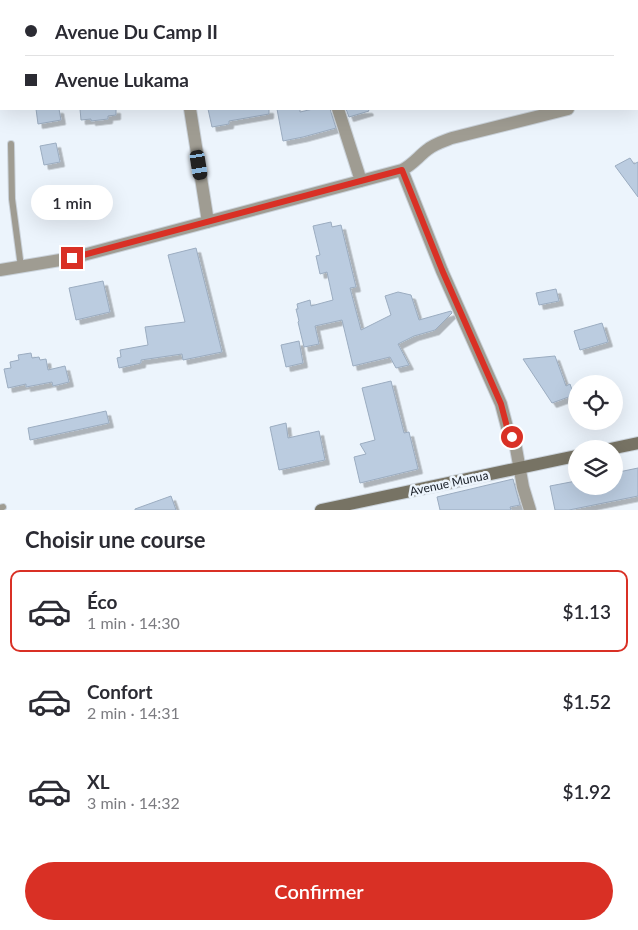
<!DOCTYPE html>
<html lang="fr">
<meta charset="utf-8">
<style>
:root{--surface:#fff;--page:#f2f2f3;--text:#2b2b33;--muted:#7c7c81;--line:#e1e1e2;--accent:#d93025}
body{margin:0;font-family:Lato,sans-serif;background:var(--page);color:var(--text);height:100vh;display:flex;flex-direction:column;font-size:19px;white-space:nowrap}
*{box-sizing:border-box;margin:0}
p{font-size:16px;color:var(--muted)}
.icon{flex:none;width:28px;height:28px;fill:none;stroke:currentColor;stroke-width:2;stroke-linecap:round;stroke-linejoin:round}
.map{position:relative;height:510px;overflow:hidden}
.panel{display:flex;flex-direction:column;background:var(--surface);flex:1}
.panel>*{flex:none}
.guide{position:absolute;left:0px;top:0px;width:639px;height:110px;box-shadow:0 5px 20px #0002;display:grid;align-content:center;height:110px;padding:0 25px;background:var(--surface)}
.buttons{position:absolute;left:568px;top:375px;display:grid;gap:10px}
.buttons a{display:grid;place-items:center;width:55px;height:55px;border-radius:50%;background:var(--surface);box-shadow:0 5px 20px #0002;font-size:25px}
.end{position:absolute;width:22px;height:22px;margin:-11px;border:6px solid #d93025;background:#fff;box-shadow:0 0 0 2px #fff}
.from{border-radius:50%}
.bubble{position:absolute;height:35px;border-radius:18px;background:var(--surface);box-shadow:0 5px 20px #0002;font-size:16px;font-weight:600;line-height:35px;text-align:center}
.car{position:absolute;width:15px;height:30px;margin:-15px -8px;border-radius:6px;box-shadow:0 0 4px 1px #0007;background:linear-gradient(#222 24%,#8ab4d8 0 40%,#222 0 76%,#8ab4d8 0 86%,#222 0)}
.guide b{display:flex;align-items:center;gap:18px;height:48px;font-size:19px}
.guide b+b{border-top:1px solid var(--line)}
.guide i{width:12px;height:12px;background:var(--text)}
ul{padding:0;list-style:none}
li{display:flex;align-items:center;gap:15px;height:82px;margin:0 10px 8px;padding:0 15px;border:2px solid transparent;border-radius:10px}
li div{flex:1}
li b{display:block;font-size:19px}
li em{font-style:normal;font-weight:600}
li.on{border-color:var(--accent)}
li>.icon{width:45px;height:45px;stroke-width:1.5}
h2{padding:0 25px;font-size:22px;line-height:60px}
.action{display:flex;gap:10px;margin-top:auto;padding:10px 25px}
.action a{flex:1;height:58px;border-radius:30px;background:var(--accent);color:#fff;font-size:20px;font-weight:600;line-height:58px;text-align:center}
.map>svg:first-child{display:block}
</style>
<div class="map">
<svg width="638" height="510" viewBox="0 0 638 510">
<defs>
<filter id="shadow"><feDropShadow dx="4.5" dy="4.5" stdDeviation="0" flood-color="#0004"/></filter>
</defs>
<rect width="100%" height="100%" fill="#ecf4fc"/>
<path fill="#bbcce0" stroke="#9bacc0" filter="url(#shadow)" d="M36,109h23l2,11 -23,4z
M80,109h36v6l-8,1v3l-17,2v-2l-10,1z
M208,109h61v5l-40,7v3l-17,3z
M277,109h23v3l13,-3h17l6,19 -33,9 -20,4z
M346,109h22l1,2 -20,6z
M56,143l4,19 -16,3 -4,-19z
M630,158l4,6 4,-2v35l-23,-31z
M331,222l1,5 9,-2 15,62 -6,1 11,42 30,-15 -6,-19 13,-4 13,3 8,25 32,-9 1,2 -17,17 -21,6 -16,8 11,21 -13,3 -6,-11 -37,9 -11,-46 -27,6 4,18 -15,3 -6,-25 1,-1 -3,-12h2l-1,-5 13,-4 1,6 22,-6 -6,-28 -7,2 -4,-18 4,-1 -7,-29z
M196,248l26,104 -39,8 -1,-6 -41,6v3l-22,5 -2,-10 4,-1 -1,-7 28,-5 -3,-18 40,-5 -17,-67z
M103,281l7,31 -34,8 -7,-32z
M556,289l3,12 -20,4 -3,-12z
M602,323l6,19 -28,8 -6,-19z
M299,341l4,22 -17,4 -5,-22z
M31,353l1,5 7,-1 1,3 6,-1 2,11 17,-4 4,16 -16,4 -1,-4 -26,5v-3l-18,4 -4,-19 7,-1 -1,-6 9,-2 -1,-5z
M555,356l11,30 4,-2 4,11 -22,8 -29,-44z
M391,381l13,52 5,-1 9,37 -58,14 -6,-26 12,-3 -6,-10 15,-4 -13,-52z
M106,411l3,12 -79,17 -2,-12z
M286,423l2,15 31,-7 6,29 -46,10 -9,-43z
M638,468v28l-69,14h-14l-5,-24 26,-5v5h38v-13z
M513,479l7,26 -10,2 1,3h-71l-3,-13z
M171,496l5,14h-41v-1z"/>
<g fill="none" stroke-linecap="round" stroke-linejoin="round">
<g stroke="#cad2da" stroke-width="8">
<path id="service" d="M11,144l1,55 9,68
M0,508l3,-1"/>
</g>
<g stroke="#cad2da" stroke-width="14">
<path id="minor" d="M290,0v1
M190,109l18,113
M338,109l23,72
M402,170l40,101 59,133 6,23 9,21 7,39 7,23
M0,270l72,-12 330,-88c10,-5 16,-13 25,-20 7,-6 17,-9 25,-12l116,-29"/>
</g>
<g stroke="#cad2da" stroke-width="14">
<path id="secondary" d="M610,449l28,-6
M321,510l255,-54"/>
</g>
<use href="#service" stroke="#9f9c92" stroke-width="6"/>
<use href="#minor" stroke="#9f9c92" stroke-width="12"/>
<use href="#secondary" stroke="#777364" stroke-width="12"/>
</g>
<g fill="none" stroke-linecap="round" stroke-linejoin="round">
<path stroke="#d93025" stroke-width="6" d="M72,258l330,-88 40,100 59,134 6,23 5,10"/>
</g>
<g text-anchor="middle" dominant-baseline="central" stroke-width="5" stroke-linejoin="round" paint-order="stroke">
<g font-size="12" fill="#181e26" stroke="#ecf4fc">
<text transform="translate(449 483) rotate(-12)">Avenue Munua</text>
</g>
</g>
</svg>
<div class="buttons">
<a><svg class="icon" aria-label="locate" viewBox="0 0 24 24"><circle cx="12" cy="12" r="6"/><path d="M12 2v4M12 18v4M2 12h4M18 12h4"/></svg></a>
<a><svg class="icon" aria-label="layers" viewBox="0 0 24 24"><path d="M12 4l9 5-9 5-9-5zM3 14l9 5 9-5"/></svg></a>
</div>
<i class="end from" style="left:512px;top:437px"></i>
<i class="end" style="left:72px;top:258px"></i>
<div class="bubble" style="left:31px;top:185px;width:82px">1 min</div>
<i class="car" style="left:199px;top:165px;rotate:171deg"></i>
<div class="guide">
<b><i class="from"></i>Avenue Du Camp II</b>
<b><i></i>Avenue Lukama</b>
</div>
</div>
<section class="panel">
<h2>Choisir une course</h2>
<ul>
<li class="on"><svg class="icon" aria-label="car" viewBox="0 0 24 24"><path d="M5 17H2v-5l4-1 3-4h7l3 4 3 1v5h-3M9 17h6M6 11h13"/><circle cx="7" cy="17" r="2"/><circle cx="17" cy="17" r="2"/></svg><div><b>Éco</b><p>1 min · 14:30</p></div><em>$1.13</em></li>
<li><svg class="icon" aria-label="car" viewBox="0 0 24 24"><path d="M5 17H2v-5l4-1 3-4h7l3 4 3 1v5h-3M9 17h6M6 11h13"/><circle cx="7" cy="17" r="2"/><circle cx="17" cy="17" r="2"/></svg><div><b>Confort</b><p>2 min · 14:31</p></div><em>$1.52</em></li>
<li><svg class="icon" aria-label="car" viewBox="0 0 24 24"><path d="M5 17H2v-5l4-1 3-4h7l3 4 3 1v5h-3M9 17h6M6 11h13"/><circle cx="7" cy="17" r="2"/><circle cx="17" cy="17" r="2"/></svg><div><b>XL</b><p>3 min · 14:32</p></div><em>$1.92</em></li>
</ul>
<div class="action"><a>Confirmer</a></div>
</section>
